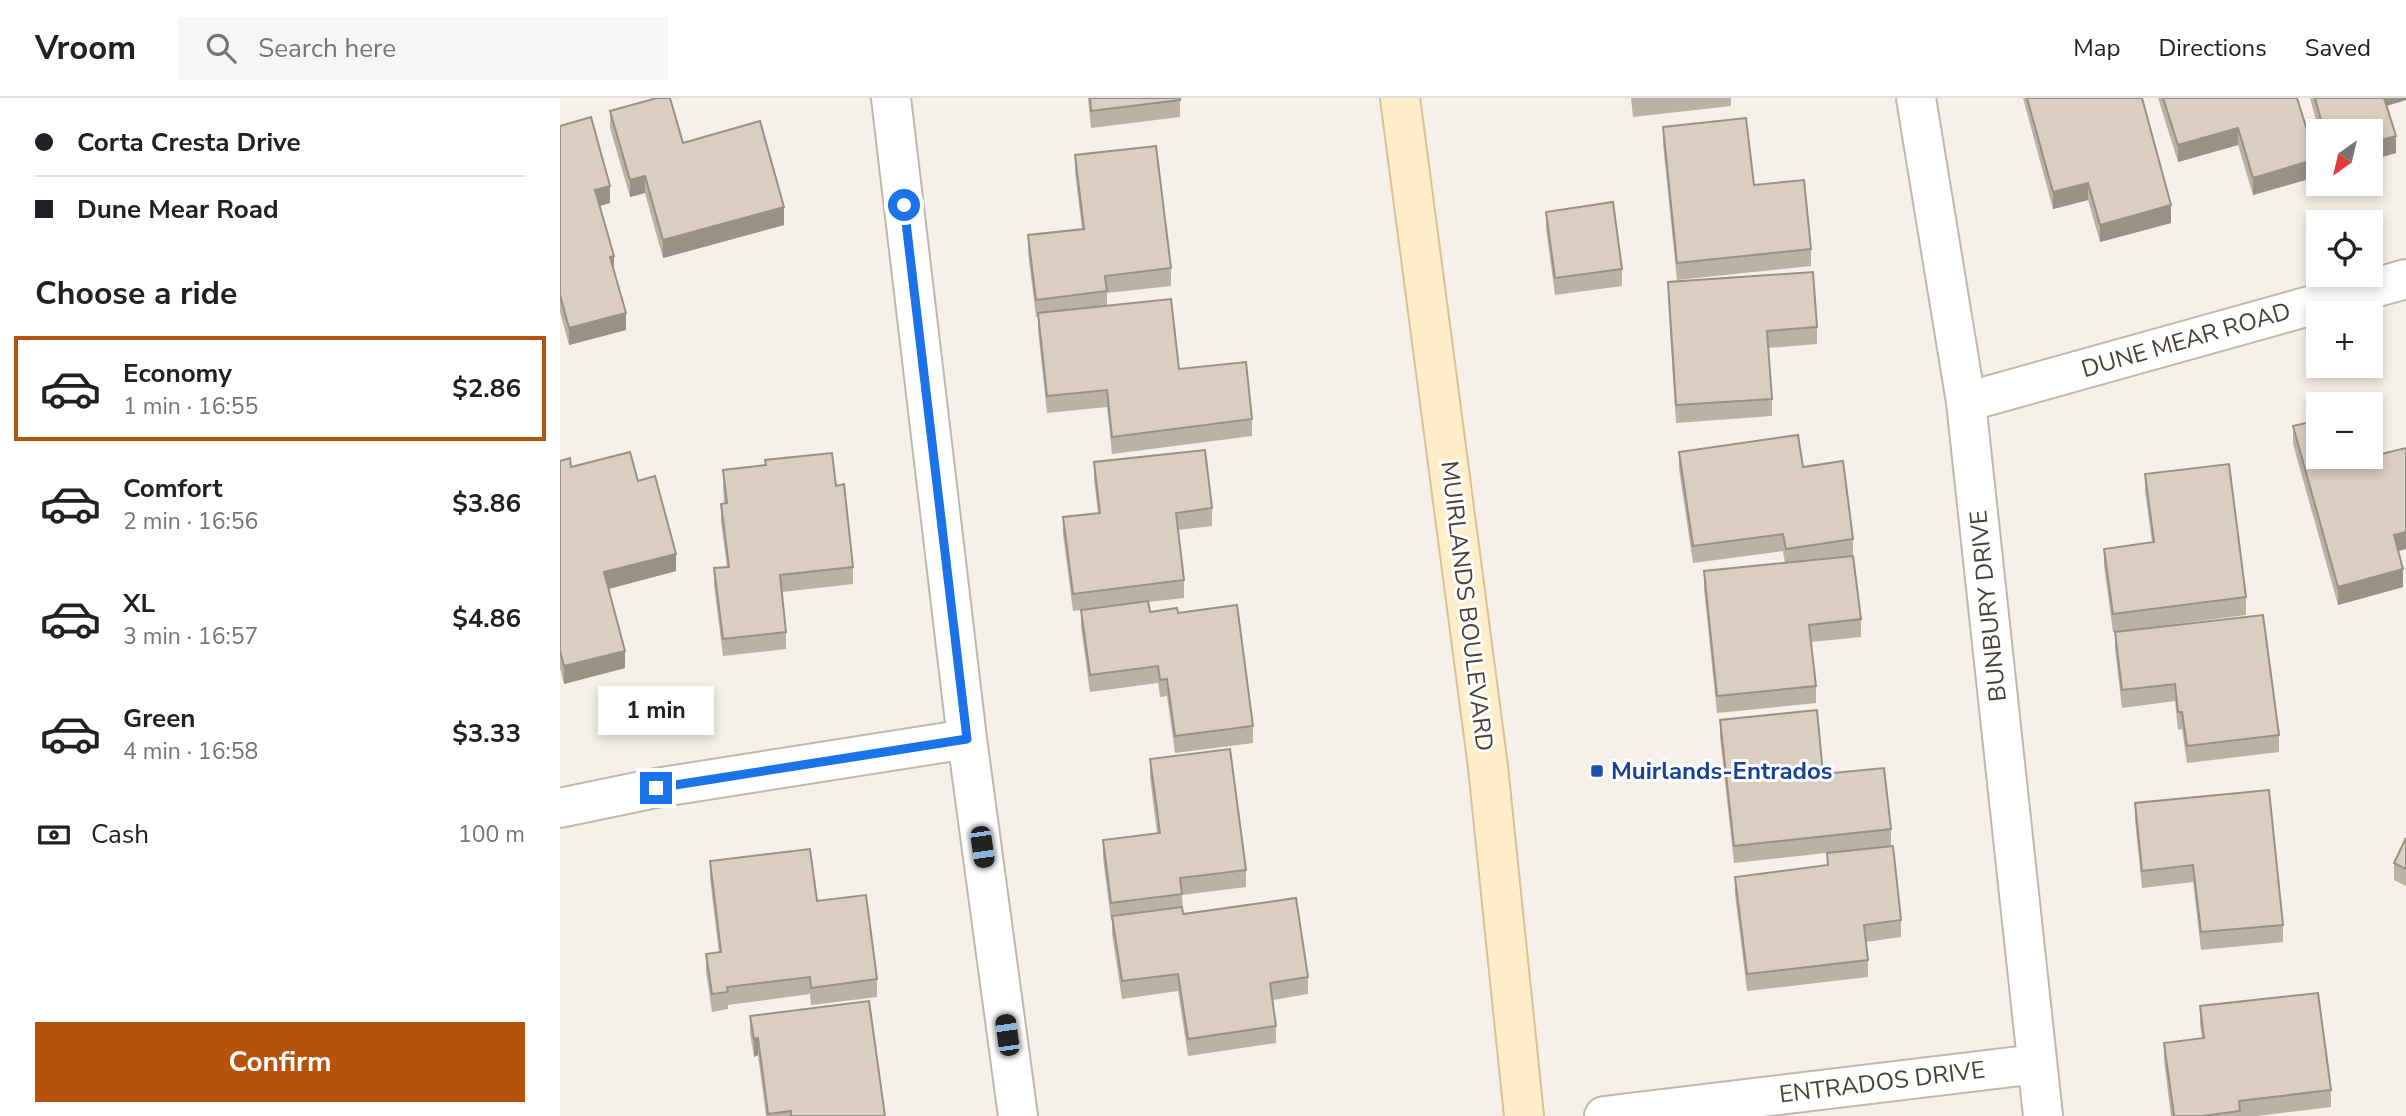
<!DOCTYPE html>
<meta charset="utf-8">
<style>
:root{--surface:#fff;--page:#f6f6f6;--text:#202124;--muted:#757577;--line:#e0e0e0;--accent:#b45309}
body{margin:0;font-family:"Nunito Sans",sans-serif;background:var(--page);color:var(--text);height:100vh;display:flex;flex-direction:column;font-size:26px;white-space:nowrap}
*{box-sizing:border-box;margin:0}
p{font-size:23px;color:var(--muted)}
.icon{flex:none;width:38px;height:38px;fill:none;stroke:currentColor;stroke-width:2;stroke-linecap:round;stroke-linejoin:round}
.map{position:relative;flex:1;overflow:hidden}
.sheet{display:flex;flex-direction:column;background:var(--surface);width:560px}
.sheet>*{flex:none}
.top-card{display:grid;align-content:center;height:154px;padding:0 35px;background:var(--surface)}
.needle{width:46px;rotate:214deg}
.tools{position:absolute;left:1746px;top:21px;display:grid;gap:14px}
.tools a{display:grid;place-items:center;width:77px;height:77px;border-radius:0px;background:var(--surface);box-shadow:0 4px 10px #0003;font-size:35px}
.end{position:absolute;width:32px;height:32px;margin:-16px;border:9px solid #1a73e8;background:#fff;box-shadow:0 0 0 4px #fff}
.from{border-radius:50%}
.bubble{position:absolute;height:49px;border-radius:0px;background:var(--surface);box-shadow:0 4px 10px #0003;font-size:23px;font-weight:700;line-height:49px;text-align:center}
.car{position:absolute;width:21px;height:42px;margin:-21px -10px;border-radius:9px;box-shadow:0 0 5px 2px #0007;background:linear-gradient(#222 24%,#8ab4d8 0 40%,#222 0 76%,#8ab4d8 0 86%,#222 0)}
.top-card b{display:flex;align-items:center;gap:24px;height:66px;font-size:26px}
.top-card b+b{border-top:2px solid var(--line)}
.top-card i{width:18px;height:18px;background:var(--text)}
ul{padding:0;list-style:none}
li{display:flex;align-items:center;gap:21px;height:105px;margin:0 14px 10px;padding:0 21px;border:4px solid transparent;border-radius:0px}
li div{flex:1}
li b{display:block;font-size:26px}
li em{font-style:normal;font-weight:700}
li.selected{border-color:var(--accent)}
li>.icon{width:63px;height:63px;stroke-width:1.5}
h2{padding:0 35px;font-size:32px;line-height:84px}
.pay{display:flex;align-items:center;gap:18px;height:77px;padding:0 35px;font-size:26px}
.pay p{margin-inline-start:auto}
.cta{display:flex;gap:14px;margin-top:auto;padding:14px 35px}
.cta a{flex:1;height:80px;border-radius:0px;background:var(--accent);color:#fff;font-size:28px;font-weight:700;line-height:80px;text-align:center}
header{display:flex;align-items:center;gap:42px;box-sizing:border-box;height:98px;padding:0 35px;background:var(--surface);border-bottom:2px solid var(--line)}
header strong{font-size:33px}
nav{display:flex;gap:38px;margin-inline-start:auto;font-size:24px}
.search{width:490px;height:63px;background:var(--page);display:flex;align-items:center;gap:18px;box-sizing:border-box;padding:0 24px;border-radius:0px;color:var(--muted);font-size:26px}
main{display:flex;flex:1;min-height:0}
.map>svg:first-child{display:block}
</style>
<header>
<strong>Vroom</strong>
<div class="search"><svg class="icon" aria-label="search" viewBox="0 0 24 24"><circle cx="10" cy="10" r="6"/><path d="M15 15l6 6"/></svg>Search here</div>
<nav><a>Map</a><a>Directions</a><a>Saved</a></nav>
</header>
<main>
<section class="sheet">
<div class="top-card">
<b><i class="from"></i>Corta Cresta Drive</b>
<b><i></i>Dune Mear Road</b>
</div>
<h2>Choose a ride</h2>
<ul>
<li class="selected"><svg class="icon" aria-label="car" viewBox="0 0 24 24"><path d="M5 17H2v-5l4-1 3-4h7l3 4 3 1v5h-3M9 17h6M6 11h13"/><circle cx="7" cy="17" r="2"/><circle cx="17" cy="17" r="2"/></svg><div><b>Economy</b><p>1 min · 16:55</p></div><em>$2.86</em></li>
<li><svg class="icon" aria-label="car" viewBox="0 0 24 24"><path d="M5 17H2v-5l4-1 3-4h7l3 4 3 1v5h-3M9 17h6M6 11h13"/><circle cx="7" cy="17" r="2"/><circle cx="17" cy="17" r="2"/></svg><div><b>Comfort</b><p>2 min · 16:56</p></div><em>$3.86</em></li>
<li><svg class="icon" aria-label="car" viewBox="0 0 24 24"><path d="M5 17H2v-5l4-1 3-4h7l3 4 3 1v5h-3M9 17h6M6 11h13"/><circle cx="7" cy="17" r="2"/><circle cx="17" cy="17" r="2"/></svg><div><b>XL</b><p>3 min · 16:57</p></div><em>$4.86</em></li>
<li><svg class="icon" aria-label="car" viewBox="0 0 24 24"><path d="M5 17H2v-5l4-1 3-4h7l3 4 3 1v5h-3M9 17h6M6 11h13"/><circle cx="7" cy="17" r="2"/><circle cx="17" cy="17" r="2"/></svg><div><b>Green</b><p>4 min · 16:58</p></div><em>$3.33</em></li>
</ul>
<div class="pay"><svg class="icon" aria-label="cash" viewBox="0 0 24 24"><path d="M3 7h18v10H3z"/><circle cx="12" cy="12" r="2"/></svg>Cash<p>100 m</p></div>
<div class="cta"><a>Confirm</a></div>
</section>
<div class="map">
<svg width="1846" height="1018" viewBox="0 0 1846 1018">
<rect width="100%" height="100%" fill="#f5f0e9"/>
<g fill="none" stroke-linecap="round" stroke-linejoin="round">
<g stroke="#c1b8ab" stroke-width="42">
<path id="minor" d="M331,0l76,641 51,377
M1356,0l50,304 77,714
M1406,304l440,-123
M0,710l96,-20 311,-49
M1044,1018l432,-52"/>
</g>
<g stroke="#d8c296" stroke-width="42">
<path id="secondary" d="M840,0l88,669 36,349"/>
</g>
<use href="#minor" stroke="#fff" stroke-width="38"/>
<use href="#secondary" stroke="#ffeec9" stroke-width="38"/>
</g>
<path fill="#bbb1a5" d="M528,0h92v19l-89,11z
M1071,0h100v8l-98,11z
M1463,0h119l29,125 -71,19 -12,-42 -35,9z
M1598,0h139l19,79 -63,18 -15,-50 -60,17z
M1750,0h96v2l-19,6 9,47 -25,7v-29h-52z
M50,13l73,32 101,82 -121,33 -18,-65 -15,4 -20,-69z
M0,28l50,77 -10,3 26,124 -57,15 -9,-33z
M1103,29l91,58 57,64v17l-134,14 -14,-136z
M515,57l96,113v18l-64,7v12l72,64 73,50v17l-140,18 -5,-47 -60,6 -9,-83v-13h-2l-8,-64v-18l54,-6 -7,-57z
M986,114l76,57v17l-67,9 -9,-66z
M1108,184l149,45v17l-49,4 4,51v17l-96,7 -8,-124z
M1733,328l76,31 37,-9v101l-8,2 5,36 -65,18 -45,-161z
M1119,354l124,15 50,72v17l8,63v18l-50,5 5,44v17l-99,10 -13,-124v-18l81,-8 -2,-12 -90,12 -14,-94z
M0,363l11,6 67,14 38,90 -67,18 16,79 -61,16 -4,-16z
M534,364l118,46v18l-34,4 6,50v18l-36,4 2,10 28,1 75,113v17l-78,10 -8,-57 -7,1 -2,-14 -68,9 -9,-65v-17l-8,1 -10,-77v-17l35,-4 -4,-34z
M163,372l113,16 17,81v17l-71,8 4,40v17l-63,7 -9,-71v-17l13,-1 -6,-46v-17l3,-1 -1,-16z
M1585,376l101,123v18l-133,17 -9,-66v-17l48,-7 -7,-51z
M1555,534l164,103v17l-92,11 -5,-34 -4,1 -3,-29 -53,7 -7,-59z
M1160,622l103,54 68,55v17l10,74v17l-35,5 2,18v17l-121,14 -12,-97v-17l92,-12v-12l35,-4 -128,14 -14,-126z
M590,661l96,111v17l-64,8 1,19 125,63v17l-35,6 3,26v17l-88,13 -10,-65 -56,8 -10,-65v-14h-1l-8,-62v-18l54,-7 -7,-56z
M1575,705l148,122v17l-82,8 -8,-68 -51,6 -7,-68z
M1846,740v48l-12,-6v-17z
M150,763l107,40 60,78v18l-66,8 -1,-11 -82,11v4l-16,3 -6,-41v-17l13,-1 -9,-75z
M1640,908l131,84v17l-74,9h-86l-7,-56v-17l38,-5 -2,-14z
M190,918l135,100h-119l-8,-61 -4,2 -4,-24z"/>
<path fill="#999086" d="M1822,0h24v2l-24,7z
M1678,30v17l-60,17v-17z
M1836,38v17l-25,7v-17z
M1756,61v18l-63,18v-17z
M85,78v17l-15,4v-17z
M1528,85v17l-35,9v-17z
M50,88v17l-15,4v-17z
M1611,107v18l-71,19v-17z
M224,109v18l-121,33v-18z
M54,158v17l-4,-16z
M66,215v17l-57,15v-17z
M1846,434v17l-12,3v-17z
M116,456v17l-72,19v-18z
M1843,471v18l-65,18v-18z
M65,553v17l-61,16v-18z
M198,940v17l-4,2v-18z"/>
<path fill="#dacec0" stroke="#999086" stroke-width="2" d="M97,0h13l13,45 77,-22 24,86 -121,33 -18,-64 -15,4 -20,-69z
M530,0h90v2l-89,11z
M1467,0h115l29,107 -71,20 -12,-42 -35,9z
M1603,0h134l19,61 -63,19 -15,-50 -60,17z
M1755,0h69l12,38 -25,7v-12h-47z
M31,19l19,69 -15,4 19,66 -4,1 16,56 -57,15 -9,-33v-169z
M1186,20l8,67 50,-5 7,69 -134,14 -14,-136z
M596,48l15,122 -66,8 2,15 -71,9 -8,-65 56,-6 -9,-74z
M1053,104l9,67 -67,9 -9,-66z
M1253,174l4,55 -50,4 5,68 -96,6 -8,-123z
M611,201l8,70 67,-7 6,57 -140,18 -5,-47 -60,6 -9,-83z
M1759,322v37h50l37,-9v84l-12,3 9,34 -65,18 -45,-161z
M1238,337l5,32 40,-6 10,78 -67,10 -3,-15 -90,12 -14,-94z
M645,352l7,58 -36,5 8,67 -111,14 -10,-77 37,-4 -6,-51z
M70,354l8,29 17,-5 21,78 -72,18 21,79 -61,15 -4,-15v-190l10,-3 1,9z
M272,355l4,33 8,-2 9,83 -73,8 6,57 -63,7 -9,-71 15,-1 -8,-63 6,-1 -4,-33 43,-5 -1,-5z
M1669,366l17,133 -133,17 -9,-65 50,-7 -9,-68z
M1293,458l8,63 -52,6 7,61 -99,10 -13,-125z
M588,503l2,11 27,-4 1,5 59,-8 16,121 -78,10 -8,-57 -7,1 -2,-14 -68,9 -9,-65z
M1703,517l16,120 -92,11 -5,-34h-4l-3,-28 -53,6 -7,-58z
M1257,612l6,64 61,-6 7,61 -157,17 -14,-126z
M670,651l16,121 -66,8 2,16 -71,9 -8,-63 57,-7 -10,-74z
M1709,692l14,135 -82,7 -8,-67 -51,6 -7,-68z
M1846,740v31l-12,-6z
M1333,748l8,74 -37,5 4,35 -121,14 -12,-97 93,-12 -1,-12z
M250,751l7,52 49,-6 11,84 -66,9 -1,-11 -83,10 1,5 -16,2 -6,-40 15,-2 -11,-91z
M736,800l12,79 -38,6 6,43 -88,13 -10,-65 -56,7 -10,-65 70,-9 1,7z
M1758,895l13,97 -92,11 1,10 -38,5h-28l-10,-73 40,-5 -4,-32z
M309,903l16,115h-94v-5l-23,3 -10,-76 -4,1 -4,-23z"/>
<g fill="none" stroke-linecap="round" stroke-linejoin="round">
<path stroke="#1a73e8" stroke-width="9" d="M96,690l311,-49 -63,-534"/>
</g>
<rect fill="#1a4fb4" stroke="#fff" stroke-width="2.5" x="1030" y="666" width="14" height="14" rx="3.5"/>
<g text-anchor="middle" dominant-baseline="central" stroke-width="6" stroke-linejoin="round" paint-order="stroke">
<g font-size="24" fill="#494137" stroke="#fff">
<text transform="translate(1626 242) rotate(-16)">DUNE MEAR ROAD</text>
<text transform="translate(907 508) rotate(83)">MUIRLANDS BOULEVARD</text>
<text transform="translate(1428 508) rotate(-96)">BUNBURY DRIVE</text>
<text transform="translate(1322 984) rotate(-7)">ENTRADOS DRIVE</text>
</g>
<g font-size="24" font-weight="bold" fill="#164399" stroke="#fff" text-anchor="start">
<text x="1051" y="673">Muirlands-Entrados</text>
</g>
</g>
</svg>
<div class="tools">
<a><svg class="needle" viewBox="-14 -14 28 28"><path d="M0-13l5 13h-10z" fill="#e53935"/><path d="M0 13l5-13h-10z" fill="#757577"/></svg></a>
<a><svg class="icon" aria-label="locate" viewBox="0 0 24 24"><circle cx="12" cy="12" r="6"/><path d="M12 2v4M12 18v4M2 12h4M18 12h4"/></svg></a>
<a>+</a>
<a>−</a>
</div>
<i class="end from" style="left:344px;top:107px"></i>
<i class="end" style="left:96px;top:690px"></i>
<div class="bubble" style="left:38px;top:588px;width:116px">1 min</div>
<i class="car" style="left:422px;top:749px;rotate:172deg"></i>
<i class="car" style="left:447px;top:937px;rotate:352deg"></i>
</div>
</main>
